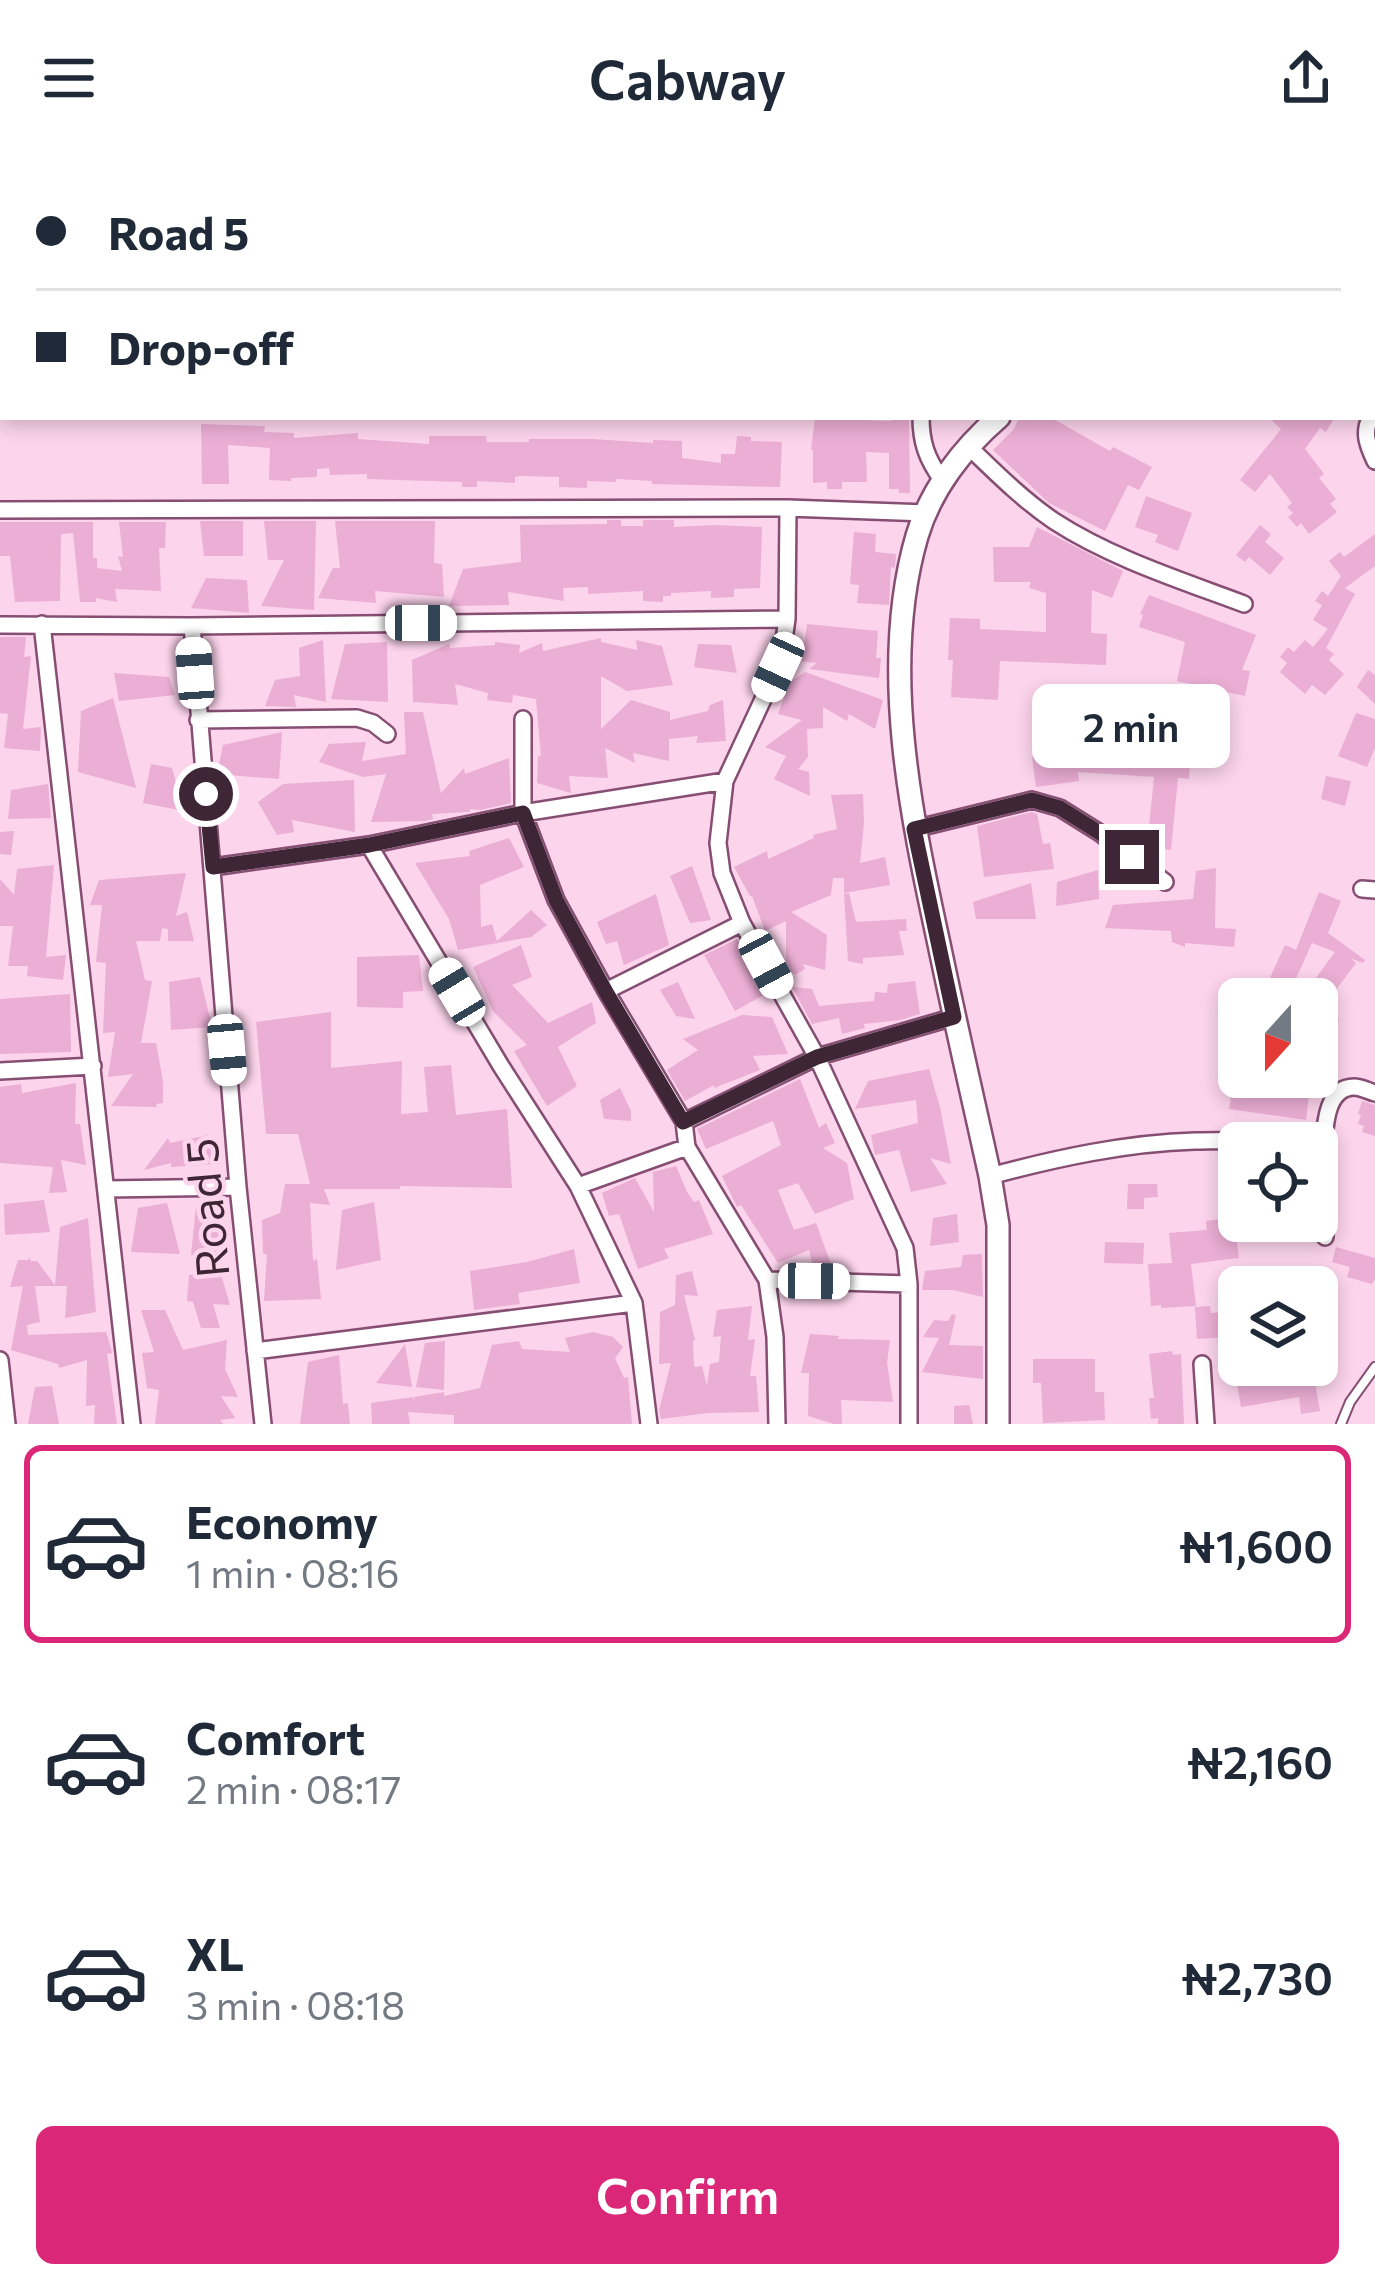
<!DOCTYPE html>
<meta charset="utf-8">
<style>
:root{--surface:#fff;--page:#f2f2f3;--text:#1f2937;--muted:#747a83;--line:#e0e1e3;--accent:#db2777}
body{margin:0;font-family:Commissioner,sans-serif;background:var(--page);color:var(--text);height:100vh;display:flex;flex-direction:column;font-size:45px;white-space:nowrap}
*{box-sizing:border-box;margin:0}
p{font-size:39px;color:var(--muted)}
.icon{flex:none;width:66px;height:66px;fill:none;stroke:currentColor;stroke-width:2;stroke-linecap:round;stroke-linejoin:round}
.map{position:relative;height:1268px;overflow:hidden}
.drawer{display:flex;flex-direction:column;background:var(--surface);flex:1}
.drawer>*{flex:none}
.hud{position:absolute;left:0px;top:0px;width:1377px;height:264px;box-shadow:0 6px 18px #0003;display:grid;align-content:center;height:264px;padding:0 36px;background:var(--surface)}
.needle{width:78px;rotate:201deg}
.fabs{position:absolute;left:1218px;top:822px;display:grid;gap:24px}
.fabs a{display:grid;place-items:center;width:120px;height:120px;border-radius:18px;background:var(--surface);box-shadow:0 6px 18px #0003;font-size:60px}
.end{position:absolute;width:54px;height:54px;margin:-27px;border:15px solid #3f2636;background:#fff;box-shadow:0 0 0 6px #fff}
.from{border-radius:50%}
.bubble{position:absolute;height:84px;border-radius:18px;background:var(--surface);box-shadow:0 6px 18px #0003;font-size:39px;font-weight:600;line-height:84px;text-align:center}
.car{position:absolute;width:36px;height:72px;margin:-36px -18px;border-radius:15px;box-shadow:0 0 9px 3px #0007;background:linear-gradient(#fff 24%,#345 0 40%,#fff 0 76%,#345 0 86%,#fff 0)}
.hud b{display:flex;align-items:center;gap:42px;height:114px;font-size:45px}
.hud b+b{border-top:3px solid var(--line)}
.hud i{width:30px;height:30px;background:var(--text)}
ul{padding:21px 0 0;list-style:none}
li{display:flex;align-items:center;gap:36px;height:198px;margin:0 24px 18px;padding:0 12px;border:6px solid transparent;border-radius:18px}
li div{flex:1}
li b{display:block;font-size:45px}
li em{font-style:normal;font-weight:600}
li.current{border-color:var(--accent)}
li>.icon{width:108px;height:108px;stroke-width:1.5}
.action{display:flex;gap:24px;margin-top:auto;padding:24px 36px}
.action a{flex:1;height:138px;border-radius:18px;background:var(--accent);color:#fff;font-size:48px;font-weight:600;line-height:138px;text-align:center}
header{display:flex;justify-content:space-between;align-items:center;height:156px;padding:0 36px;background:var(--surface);font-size:54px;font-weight:600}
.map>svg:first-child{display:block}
</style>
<header><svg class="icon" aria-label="menu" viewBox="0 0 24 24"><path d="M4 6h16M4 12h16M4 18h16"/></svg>Cabway<svg class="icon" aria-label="share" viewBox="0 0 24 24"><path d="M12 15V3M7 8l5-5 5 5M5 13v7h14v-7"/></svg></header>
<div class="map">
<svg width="1375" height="1268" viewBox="0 0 1375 1268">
<rect width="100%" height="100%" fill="#fcd4ec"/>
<path fill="#ebaed4" d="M891,261h18l1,76h-11v-4h-10v-36l-23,-1 1,30h-25v7h-15v-7l-14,1v-33h-2l4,-32 76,3z
M1019,261h31l60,34 3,-4 39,20 -13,23 -11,-5 -23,46 -56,-28 -56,-53 21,-21z
M1268,261h67l-9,15 -6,-4 -15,21 19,25 -5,4 17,21 -6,5 7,8 -28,22 -8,-11 -4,4 -9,-10 5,-4 -6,-6 5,-4 -22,-29 -15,18 -15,-12 41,-51z
M201,268l64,2 -1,6 30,1v5l64,-5v6l71,5v-8h57l1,6h42v-3h63l61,4v-3l29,1v17l39,5v-9h14l2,-18 14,1v4l31,1 -2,45 -128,-3v-3l-36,-2v3l-29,-1v7l-28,-1v-10l-39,-1 -5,1v6l-38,-2v6h-15v-5l-95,-3v-5l-37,1 -1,-7 -12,1v8l-26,1v3l-22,-1 1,-32 -42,-3 1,39h-27z
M1146,340l46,17 -14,38 -23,-9 3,-7 -23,-8z
M607,364h14v6h22v-6h31v7l41,-2 47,2 -2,61 -26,1v8l-23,1v-7l-40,2v3h-8v6l-20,-1v-10l-55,3v-7l-25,1 1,13 -56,-9 1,13 -60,1 14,-37 58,-7 -1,-37 87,-1z
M200,365h43v35h-39z
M264,365h52l-2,89 -53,-4 23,-46h-16z
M335,365h100l-1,42 8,1 2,33 -69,-6 1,12 -58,-5 15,-30h7z
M0,366h93v36h4v10l25,3 -4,-15 5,1 -4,-35h47l-1,26h-6l2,43 -46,-2 2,13 -21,-4v4h-16l-7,-69 -12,1 -1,67 -45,1 -5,-46h-10z
M1260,369l11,9 -6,8 19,16 -14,17 -21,-18 -4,5 -9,-7z
M1037,371l86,44 -11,27 -20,-8 -1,43 16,1 -1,31 -106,-4 -2,39 -47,-3 2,-37h-5l2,-42 30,1v10l66,3v-39l-17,-5 2,-6h-37l-1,-35h36z
M854,376l22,2 -1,18 21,2 -1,14 -4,-1 -2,38 -32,-2 2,-18 -9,-1z
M1375,378v32l-30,22 10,6 -29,54 8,6 -5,6 15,14 -19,21 -13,-10 -7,9 -25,-22 7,-9 -7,-6 8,-10 6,5 11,-12 8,7 15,-18 -15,-9 9,-15 -7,-4 7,-10 6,5 13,-20 -12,-15 11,-9 4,5z
M206,422l41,2 2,33 -58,-5z
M1149,439l107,40 -14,35 8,1 -5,25 -68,-15 8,-39 -46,-15 4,-12 -3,-1z
M807,468l71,7 -2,27h5l-2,20 -70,-9 8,-6 -18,-2 2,-16h3z
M0,481h26l-2,20 7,-1 -8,73 18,-2 -1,24 -36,-3 4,-34 -8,-1z
M601,482v4l36,8 -1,-10 26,6 11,39 -46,6 -26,-15v53l30,-29 39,12v8l38,-9 2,-6 13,-5 3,41 -30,2 2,-7 -29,3v22l-36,-8 2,10 -30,-15 3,30 -39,-2 2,17 -34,-10 1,-27h3l-5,-57 -23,-4 -1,8 -25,-3 1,-7 -33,-9 3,21 -45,-3 -1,-42 37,-16 1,4 45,-3v-3l25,3 -1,8 23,-10 1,8z
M323,484l3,62 -32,-7 2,12 -31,-1 10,-26 25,-4 -1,-28z
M387,486l1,60 -57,-3 14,-55z
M698,488l33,1 6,28 -43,-6z
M1368,514l7,5v29l-18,-17z
M805,516l78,28 -8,29 -26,-15 -2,7 -24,-14v21l-16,1 1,28 -10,12 11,3 1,24 -36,-17 12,-23 -21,-9 37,-27 -24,-6 12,-32z
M114,517l55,4 6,18 -56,6z
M113,542l23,90 -58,-16 3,-61z
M1035,543l27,1 -2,50 31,-4v-18l18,1v-9l13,1 -1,8 16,1 -1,24 22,1v6l32,3 -1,15 -11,-1 -7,72 -24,-3 7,-70 -76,-5 1,9 -43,6 -4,-30 11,-1v-21l-8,1z
M404,556h19l18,81 23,-25 1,6 44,-16 2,45 -31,7 -10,-1v3h-3l-35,2 1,5 -8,2 -54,1 15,-48 -23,3 -44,-15 10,-18 37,-2 -4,19 44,-7z
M1356,557l19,6v29l-8,19 -29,-11z
M282,576l-3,47 -62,-5 6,-29z
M151,608l21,4 12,43 -41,-8z
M1326,620l25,5 -6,25 -24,-7z
M354,624l1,52 -63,-12 2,12 -17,3 -19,-33 25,-18z
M48,628l3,34 -43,1 3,-29z
M863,638l1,29 -4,40 25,-6 5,28 -46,8v-15h-11l-2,17 -40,17 36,23 -2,35 -22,-6 2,5 -10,6 -9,-8v-46l-21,10 -13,-35h-2l-16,-29 33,-16 1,8 46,-21 -1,-3 24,-6 -6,-34z
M1032,656l5,2 6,30 7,-1 4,26 -70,8 -7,-51z
M14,675l-3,24 -11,-1v-22z
M509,682l15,29 -44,18 1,42 11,-3 5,17 34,-31 16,15 -16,12 -73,13 -9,-31 -34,-56 55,-7 -1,-5z
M54,709l-8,92 20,-2 -3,25 -36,-4 1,-10h-20l5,-40h-13v-47l14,16 3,-26z
M692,710l19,54 -21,3 -20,-47z
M1216,712l-1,60 21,1 -2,18 -49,-4v4l-13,-5 -1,-11 -66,-3 8,-23 80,-6 3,-28z
M1098,714l1,29 -43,7 1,-24z
M186,717l-10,43 11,-4 7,29h-26v-12l-6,-1 -2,13h-24l9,39 7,1 -11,62h15l7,38v22l-7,1 1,3 -46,-1 22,-32 -25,3 7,-45 -12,1 3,-70 -10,-1 6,-57h-12l9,-25z
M1031,727l5,36h-60l-3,-17z
M1319,736l22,9 -13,32 37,27 -2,3 -13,-5 6,5 -24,32 -19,-13 22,-30 -23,-9 -21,47 -22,-10 16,-35 11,5z
M849,737l7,29 50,-3 1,12h-8l5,24 -41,3v6l-15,-3 -4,-67z
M656,738l13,51 -45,20 -7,-24 -11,3 -9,-22z
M737,783l30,54 -32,18 -31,-56z
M521,789l11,32 -20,8 36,38 44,-21 4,21 -38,24 19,39 -30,20 -33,-55 13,-6 -34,-34 -20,-44z
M419,799l4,36 -20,1v16l-46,-1v-50z
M200,821l12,50 -41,3 -2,-48z
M915,825l5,33 -20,6 -36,4 1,4 -23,6 -3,-16 -27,6 -20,-37 20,2 7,17 55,-5 1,-9 12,1 1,-9z
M678,826l17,37 -19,-3 -16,-26z
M70,838l1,58 -71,2v-55z
M331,856v56l71,-7 -1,53 27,-2 -4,-45 27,-2 5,50 51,-6 5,79 -112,-2v3h-76l6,16 -20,-2 3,58 4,-2 4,40 -57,2 3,-46 -4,-2 -1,-33 18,-7 5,-29h25l-12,-50h-32l-10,-112z
M742,859l30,2 16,37 -35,2 7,14 -46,18v-3l-29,16 -18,-31 31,-20 -15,-11z
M1317,860l22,3 -4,24 -18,-3z
M929,913l11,38 11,57 -21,-6 17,26 -36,8 -12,-42 -24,5 -4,-20 47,-12 -2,-23 -61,9 13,-28z
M800,923l19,49 7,-5 9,20 -12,5 24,15 7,36 -39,15 -17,-31 -20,7 16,40 22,-7 15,41 -18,2 -4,-16 -31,13 -37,-58 -4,2 -15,-31 59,-31 -8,-24 -67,28 -9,-20z
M76,927l-1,41h5l6,41 -25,-5 6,32 -18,1 4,-26 -53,-4v-76l21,-3 1,9z
M1233,930l76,9 -3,25 -77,-11z
M620,932l11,23v10l-27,-2 -4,-19z
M1362,945l13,4v31l-13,-4 2,-6 -6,-2 3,-9 -3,-1z
M209,979l5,29 -43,3v-4l-27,7 24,-32 2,5z
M676,1010l11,26 7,10 5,-2 14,34 -49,15 5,9 -31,11 -19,-55 -10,2 -7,-23 33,-15 19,34 -1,-40z
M1128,1028h29l1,13 -14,1v11h-17z
M44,1044l6,32 -45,3 -1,-31z
M374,1046l7,58 -45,10 6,-60z
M167,1047l13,51 -49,-2 7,-44z
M223,1048l5,52 -37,-1 5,-48z
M957,1058l2,28 -29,4 3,-28z
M1234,1061l5,41 -48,6 5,42 -35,2v-3l-10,1 -3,-42 24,-1 -3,-30 38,-3 -1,-9z
M88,1062l8,94 -31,6 2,-32h-32l5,36 -13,3 1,10 78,-3 5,16 1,5 -5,1 10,70h-23l1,-19 -9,1 1,-46 -28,8 -1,-4 -47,-14 12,-64 -13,1 8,-27h10l1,-3 2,4h6l18,24 5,-58z
M1105,1086l39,1 -1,21 -39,-1z
M1336,1091l39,11v21l-3,5 -25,-7 3,-10 -18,-5z
M574,1093l6,34 -62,10 2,11 -46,6 -4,-39 57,-9z
M982,1098l1,43 -30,-7h-31l3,-19 36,-4 2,-12z
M692,1115l6,25 -14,-1 11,45 -2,1 1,26 8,-1 5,20 3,-22 9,-2 2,-26 -8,1 4,-27 35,-4 -4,34 7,-1 -5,37h6l3,36 -51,1 -47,6 -2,-9 12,-47 -12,1 1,-52 15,-7 1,-30z
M221,1118l9,31 -17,-1 7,24h-19l-8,-26 -6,-1 2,-26z
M1210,1150l1,7 13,-1 2,25 -29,2 -2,-32z
M141,1154h24l18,40 44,-10 -2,29 13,28 -17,-1 14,22 -15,2 3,4h-68l4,-34 -12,-2 -5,-35 12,-1z
M952,1158l4,1 -7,30 34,1v33l-61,-7 17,-34 -16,-1 11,-17 14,1z
M593,1176l20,5 10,10 -8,11 9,20 4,-1 4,47h-178v-9l-46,-3 2,12h-38l-1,-21 42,-6v4l1,-4 30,-5v4l36,-8 12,-43 27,-4 3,8 48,3 -5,-14z
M810,1178l29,2 -1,3 52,1 -3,23 6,39 -52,-2 1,24h-8l-26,-8 1,-43h-8z
M445,1185l-1,49 -28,-3 9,-44z
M405,1188l7,43 -36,-4z
M1172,1195l1,4 8,-1 3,70h-26v-6l-7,1 -2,-21h5l-5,-44z
M339,1199l4,49 5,-1 2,21h-50l8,-62z
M1033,1203h62v33h9l1,28 -62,3 -2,-40h-8z
M1243,1209h41l2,10 27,-5 7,41 -19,3 -2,-17 -58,10 -4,-23 10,-2z
M52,1230l7,38h-31l7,-37z
M969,1249l4,19h-19v-18z"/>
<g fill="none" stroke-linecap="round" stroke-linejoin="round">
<g stroke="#864e72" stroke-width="12">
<path id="lane" d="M1341,1268l9,-22 25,-35"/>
</g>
<g stroke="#864e72" stroke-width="20">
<path id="street" d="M18,0l1,3
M409,0l5,3
M141,3l41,-3
M447,3l1,-3
M563,3l1,-3
M0,146h3
M921,261c0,26 6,42 21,63
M1371,261c-9,15 -3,29 4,44
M969,291c27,26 54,53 85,74 57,37 126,59 190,83
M788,352l-1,111 -3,21 -6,27 -53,114 -7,62 4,30 20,50 75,134 88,191 4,36v140
M0,354l788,-2 139,5
M42,468l90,800
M0,469l192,1 595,-7
M192,470l46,561 25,237
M523,563v94l33,87 50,91 78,131 3,25 80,133 8,57 2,87
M198,564l159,-2 16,5 14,11
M914,673l118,-29 28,8 40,25 65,49
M369,689l132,221 77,120 56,117 15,121
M213,711l156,-22 154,-32 202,-32
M1362,733l13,1
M606,835l136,-68
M0,915l93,-5
M684,966l133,-65 137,-40
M1317,991l6,2 4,29 -2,59
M1323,993c2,-20 2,-62 31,-62 7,0 14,4 21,6
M990,1020c67,-18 136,-33 205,-35 35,-1 70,0 105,-1l8,3
M578,1030l109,-39
M107,1033l131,-2
M767,1124l142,4
M255,1195l379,-48
M0,1204l7,64
M1202,1208l4,60"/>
</g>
<g stroke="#864e72" stroke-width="26">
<path id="secondary" d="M1283,3l3,-3
M998,1268v-199l-8,-49c-17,-77 -35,-155 -51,-232 -28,-129 -60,-278 -22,-408 14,-47 46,-88 82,-119"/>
</g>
<use href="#lane" stroke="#fff" stroke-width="8"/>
<use href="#street" stroke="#fff" stroke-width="15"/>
<use href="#secondary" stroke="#fff" stroke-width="21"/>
</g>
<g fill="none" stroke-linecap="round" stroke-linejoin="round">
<path stroke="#3f2636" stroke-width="15" d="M206,638l7,73 156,-22 154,-32 33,87 50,92 77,130 134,-65 137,-40 -40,-188 118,-29 28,8 40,25 32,24"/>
</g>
<g text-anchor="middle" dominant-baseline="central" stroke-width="9" stroke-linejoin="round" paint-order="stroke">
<g font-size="45" fill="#3f2636" stroke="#fcd4ec">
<text transform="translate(205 1052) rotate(-95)">Road 5</text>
</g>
</g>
</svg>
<div class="fabs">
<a><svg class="needle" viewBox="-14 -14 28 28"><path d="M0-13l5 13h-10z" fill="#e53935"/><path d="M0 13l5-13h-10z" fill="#747a83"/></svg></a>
<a><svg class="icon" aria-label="locate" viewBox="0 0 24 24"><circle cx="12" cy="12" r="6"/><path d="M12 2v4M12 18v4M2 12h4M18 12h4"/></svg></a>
<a><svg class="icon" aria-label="layers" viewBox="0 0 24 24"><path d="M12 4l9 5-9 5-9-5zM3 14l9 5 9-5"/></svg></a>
</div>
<i class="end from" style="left:206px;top:638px"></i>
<i class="end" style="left:1132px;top:701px"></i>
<div class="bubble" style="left:1032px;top:528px;width:198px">2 min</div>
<i class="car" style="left:421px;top:467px;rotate:90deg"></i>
<i class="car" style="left:778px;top:511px;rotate:205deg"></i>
<i class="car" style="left:195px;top:517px;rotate:356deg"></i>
<i class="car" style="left:766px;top:808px;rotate:152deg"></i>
<i class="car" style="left:457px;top:836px;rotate:329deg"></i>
<i class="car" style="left:227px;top:894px;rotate:175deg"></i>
<i class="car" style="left:814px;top:1125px;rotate:91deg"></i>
<div class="hud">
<b><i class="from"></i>Road 5</b>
<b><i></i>Drop-off</b>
</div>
</div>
<section class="drawer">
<ul>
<li class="current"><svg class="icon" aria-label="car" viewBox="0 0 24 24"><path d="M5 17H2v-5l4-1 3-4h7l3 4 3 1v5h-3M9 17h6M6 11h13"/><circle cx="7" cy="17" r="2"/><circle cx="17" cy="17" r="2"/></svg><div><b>Economy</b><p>1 min · 08:16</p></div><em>₦1,600</em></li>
<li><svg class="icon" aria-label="car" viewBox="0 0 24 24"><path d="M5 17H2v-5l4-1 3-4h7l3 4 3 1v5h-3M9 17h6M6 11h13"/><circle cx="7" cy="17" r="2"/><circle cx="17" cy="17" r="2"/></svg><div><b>Comfort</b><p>2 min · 08:17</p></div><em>₦2,160</em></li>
<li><svg class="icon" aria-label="car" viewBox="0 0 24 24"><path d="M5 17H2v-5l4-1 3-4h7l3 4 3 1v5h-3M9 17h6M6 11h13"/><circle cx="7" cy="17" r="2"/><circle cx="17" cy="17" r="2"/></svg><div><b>XL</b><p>3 min · 08:18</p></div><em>₦2,730</em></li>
</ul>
<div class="action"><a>Confirm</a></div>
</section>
